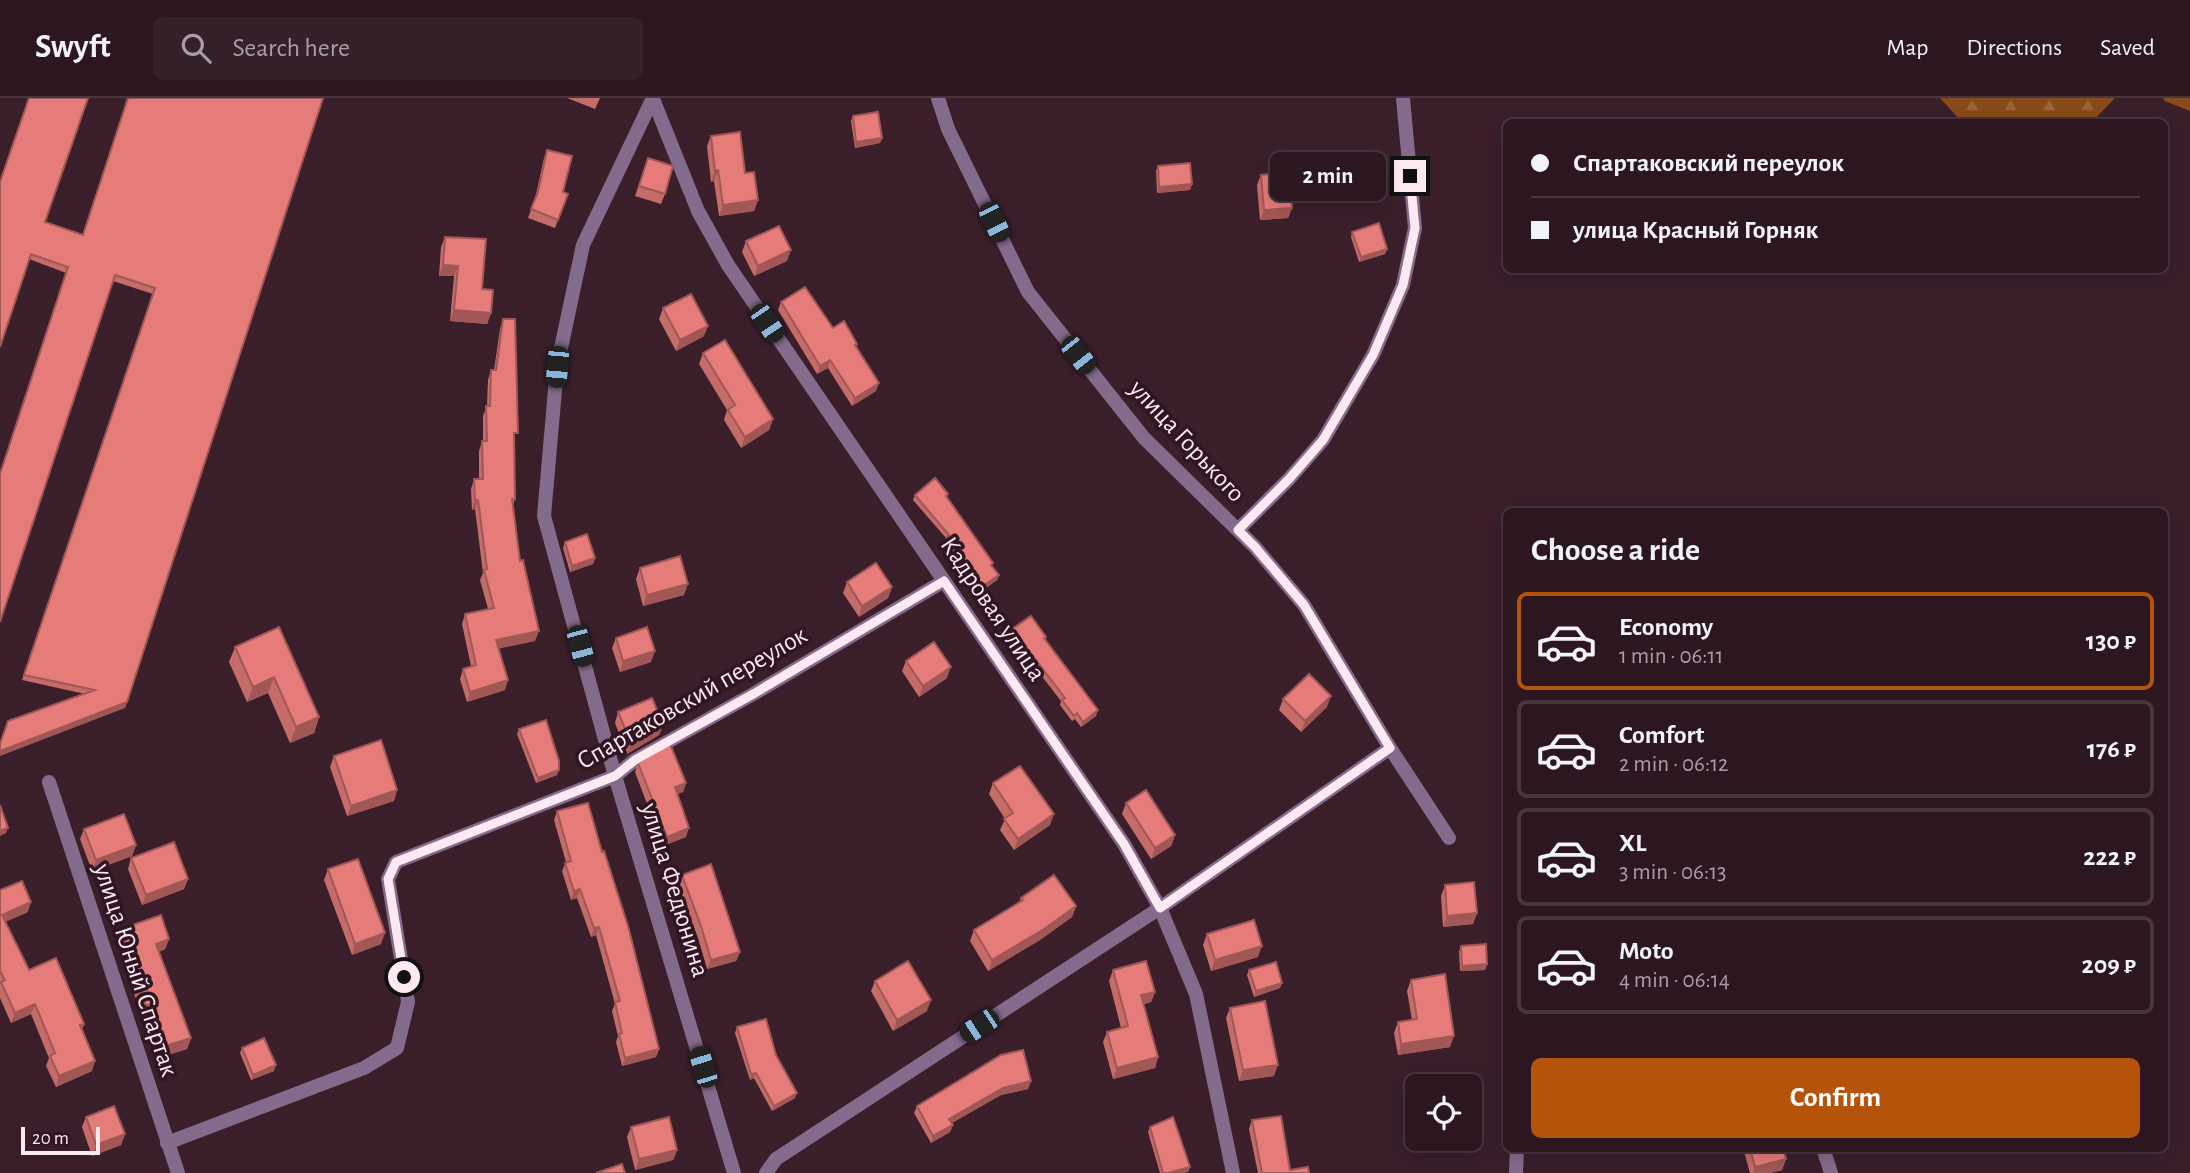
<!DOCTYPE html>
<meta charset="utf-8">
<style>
:root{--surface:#2c1720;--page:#342029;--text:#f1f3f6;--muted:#a69fa5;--line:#48363e;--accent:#b45309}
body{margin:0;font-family:"Alegreya Sans",sans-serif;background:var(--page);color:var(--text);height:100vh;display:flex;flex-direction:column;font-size:26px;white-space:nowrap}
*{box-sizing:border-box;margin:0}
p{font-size:23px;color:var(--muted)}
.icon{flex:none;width:38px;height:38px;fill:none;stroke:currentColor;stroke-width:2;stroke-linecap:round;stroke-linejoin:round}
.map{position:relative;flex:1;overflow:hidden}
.panel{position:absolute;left:1503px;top:410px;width:665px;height:644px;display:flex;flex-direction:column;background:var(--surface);border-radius:10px;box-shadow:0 4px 18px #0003,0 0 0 2px var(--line)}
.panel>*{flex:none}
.guide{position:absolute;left:1503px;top:21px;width:665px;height:154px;border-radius:10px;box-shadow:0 4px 18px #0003,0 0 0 2px var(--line);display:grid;align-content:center;height:154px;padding:0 28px;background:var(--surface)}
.controls{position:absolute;left:1405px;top:976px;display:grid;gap:14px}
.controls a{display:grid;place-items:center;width:77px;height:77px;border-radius:10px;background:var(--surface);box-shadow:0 4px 18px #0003,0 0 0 2px var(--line);font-size:35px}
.scale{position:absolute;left:21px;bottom:18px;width:79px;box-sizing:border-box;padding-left:7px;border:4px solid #fce9f1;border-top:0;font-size:19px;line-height:24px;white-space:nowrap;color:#fce9f1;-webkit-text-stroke:5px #2f1622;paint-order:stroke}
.end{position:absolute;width:32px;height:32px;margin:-16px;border:9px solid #fce9f1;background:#111;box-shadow:0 0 0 4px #111}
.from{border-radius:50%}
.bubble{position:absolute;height:49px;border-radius:10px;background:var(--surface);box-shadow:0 4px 18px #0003,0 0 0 2px var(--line);font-size:23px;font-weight:600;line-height:49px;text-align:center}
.car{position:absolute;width:21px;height:42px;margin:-21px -10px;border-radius:9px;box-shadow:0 0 5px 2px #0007;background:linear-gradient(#222 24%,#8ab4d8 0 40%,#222 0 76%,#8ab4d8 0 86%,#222 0)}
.guide b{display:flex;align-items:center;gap:24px;height:66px;font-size:26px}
.guide b+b{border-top:2px solid var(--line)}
.guide i{width:18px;height:18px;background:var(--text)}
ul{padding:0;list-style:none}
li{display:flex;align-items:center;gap:21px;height:98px;margin:0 14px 10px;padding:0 14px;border:4px solid var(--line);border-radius:10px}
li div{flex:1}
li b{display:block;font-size:26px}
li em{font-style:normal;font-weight:600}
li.selected{border-color:var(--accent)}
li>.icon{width:63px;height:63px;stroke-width:1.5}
h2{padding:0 28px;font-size:32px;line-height:84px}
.action{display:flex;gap:14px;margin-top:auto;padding:14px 28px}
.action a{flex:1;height:80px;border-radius:10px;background:var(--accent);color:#fff;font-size:28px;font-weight:600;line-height:80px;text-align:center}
header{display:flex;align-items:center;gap:42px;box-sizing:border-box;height:98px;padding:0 35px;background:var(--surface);border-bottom:2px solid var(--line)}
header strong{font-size:33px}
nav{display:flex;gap:38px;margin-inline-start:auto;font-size:24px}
.search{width:490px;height:63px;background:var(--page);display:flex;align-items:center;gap:18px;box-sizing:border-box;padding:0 24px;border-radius:10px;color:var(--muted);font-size:26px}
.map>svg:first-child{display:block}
</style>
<header>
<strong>Swyft</strong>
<div class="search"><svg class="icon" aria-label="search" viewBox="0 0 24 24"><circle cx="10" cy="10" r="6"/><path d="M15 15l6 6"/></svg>Search here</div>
<nav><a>Map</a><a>Directions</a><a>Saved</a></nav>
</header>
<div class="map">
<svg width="2190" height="1075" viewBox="0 0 2190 1075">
<defs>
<pattern id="forest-firs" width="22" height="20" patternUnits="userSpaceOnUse" patternTransform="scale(1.75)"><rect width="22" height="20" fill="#884a19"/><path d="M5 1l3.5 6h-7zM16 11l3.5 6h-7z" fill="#9a643b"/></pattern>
</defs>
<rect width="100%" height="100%" fill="#3a1f2b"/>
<path fill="url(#forest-firs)" d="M1940,0h175l-23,24h-130z
M2163,0h27v13l-25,-10z"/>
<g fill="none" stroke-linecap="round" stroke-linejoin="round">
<path stroke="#856b8b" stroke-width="14" d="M653,0l-70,147 -26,122 -13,149 71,260 119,397
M938,0l10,31 80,163 116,146 111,109 49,58 86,143 59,90
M653,1l45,112 30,54 396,579 36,64 36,86 37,179
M1238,432l51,-51 34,-39 50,-85 30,-70 12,-57 -12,-130
M49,684l129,391
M167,1045l197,-75 33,-20 11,-46 -20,-123 8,-17 219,-86 20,-16 120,-67 189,-112
M1823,1050l8,25
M766,1075l10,-14 384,-251 230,-160
M1516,1075l1,-25"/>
</g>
<path fill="#c56b68" d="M323,0l-198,610 -40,-14 -63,-14 131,-386 -40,-13 -47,-8 -37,-14 -29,-77 45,40 38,13z
M567,0h33l-5,11z
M853,18l29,22 -2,5 -25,5 -4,-27z
M711,38l34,37 13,27 -4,11 -35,5 -5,-35 -3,1 -4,-36z
M547,52l16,42 5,2 -13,34 -27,-10 7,-19 9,-41z
M648,60l17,36 -4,10 -26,-8z
M1158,68l34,18 -2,6 -33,3 -1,-22z
M1261,77l31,33 -4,10 -28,2 -3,-35z
M1352,134l35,17 -2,5 -26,8 -8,-25z
M445,139l37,52 9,24 -4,11 -37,-3 4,-45h-15l2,-29z
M746,143l41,20 -33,15 -12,-24z
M781,204l52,26 24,16 -1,2 20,45 -24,15 -24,-38 -11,6 -39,-64z
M663,210l41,28 -28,15 -17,-32z
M503,221l11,123 1,57 -2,6 7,56 15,80 -36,7 6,42 -38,12 -7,-23 3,-10 8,-3 -9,-42 3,-10 23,-5 -8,-29 3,-7 -8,-64 -3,1 -1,-21 3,-10h5v-28l3,-10h1v-25l4,-10 1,-26 3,-10h3l6,-41z
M703,255l70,66 -4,11 -28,18 -17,-28 3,-10 -28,-46z
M948,396l-1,3 46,66 -1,3 7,9 -2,5 -18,13 -34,-51 1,-4 -33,-38 2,-5z
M565,444l30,16 -2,6 -23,8 -7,-24z
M640,470l44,27 -41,11 -7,-27z
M847,484l45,5 -4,11 -29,19 -16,-24z
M279,529l40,90 -5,16 -24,10 -22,-50 -21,9 -18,-40 6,-15z
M1012,531l34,8 -1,3 51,76 -15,11 -6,-8 -3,2 -12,-16 1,-4 -51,-66z
M616,540l35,24 -31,10 -8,-24z
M906,563l41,17 -28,19 -17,-26z
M1283,601l44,8 -26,25 -22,-22z
M618,614l45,13 -4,10 -32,19 -12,-31z
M519,631l38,46 -21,8 -19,-49z
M334,658l63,34 -3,11 -47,15 -17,-49z
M638,665l48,20 -3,9 -6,2 9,43 -23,9 -28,-74z
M993,685l57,42 -36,25 -14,-20 5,-11 -16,-25z
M1126,705l49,32 -4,11 -20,13 -29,-45z
M557,713l102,238 -3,8 -34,9 -6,-24 2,-6 -6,-25 3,-7 -19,-69 -5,2 -14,-39 -6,2 -9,-29 4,-9 -12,-42z
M84,731l52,16 -4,11 -40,15 -12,-32z
M131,760l57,21 -4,10 -42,16 -14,-36z
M328,771l53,75 -29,11 -28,-75z
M682,777l58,77 -4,9 -29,8 -9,-31 -20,-54z
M1445,787l32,28 -4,11 -30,3 -2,-31z
M0,792l28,22 -23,10 24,48 55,54 -2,5 10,42 -36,16 -10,-21 3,-8 -18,-44 -20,9 -11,-25z
M1021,800l55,8 -4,11 -32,23 -52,31 -18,-30 4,-11 45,-27z
M121,831l48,10 -4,10 -6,3 32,86 -4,11 -29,9 -14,-42h-1l-13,-32 2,-4 -15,-40z
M1207,836l51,23 -47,14 -8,-26z
M1461,848l26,18 -2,6 -25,1 -1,-20z
M1113,872l42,22 -4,10 -7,2 14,53 -3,11 -42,11 -10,-37 4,-10 14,-4 -12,-47z
M1249,872l33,13 -2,5 -26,9 -7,-22z
M1411,882l39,67 -52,8 -4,-22 4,-11 14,-2 -5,-29z
M875,883l52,30 -34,20 -22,-40z
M1230,910l44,68 -35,5 -13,-63z
M737,929l58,71 -23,13 -18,-33 -4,2 -15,-47z
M242,950l32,23 -23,9 -11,-27z
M1031,983l-3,8 -27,6 -49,28 1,2 -3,7 -19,11 -17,-30 3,-7z
M86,1019l39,17 -4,11 -29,11 -10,-29z
M1252,1022l38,50 19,3h-51l-9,-44z
M631,1029l46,23 -4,10 -38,10 -8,-33z
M1150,1029l40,40 -2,5 -28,1 -12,-41z
M1743,1050h40l3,11 -4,11 -12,3h-20z"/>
<path fill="#a05755" d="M882,40l-2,5 -25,5 1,-6z
M718,72l-4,11 -3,1 4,-11z
M1192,86l-2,6 -33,3 2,-6z
M758,102l-4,11 -35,5 4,-11z
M1292,110l-4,10 -28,2 4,-10z
M1387,151l-2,5 -26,8 2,-5z
M791,152l-4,11 -33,15 4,-10z
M443,167l15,1 -4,10h-15z
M454,212l37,3 -4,11 -37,-3z
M708,228l-4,10 -28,15 4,-11z
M830,262l-2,8 -11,6 3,-8z
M879,285l-3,8 -24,15 3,-8z
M773,321l-4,11 -28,18 4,-11z
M475,402h3l-3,9 -3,1z
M595,460l-2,6 -23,8 2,-6z
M999,477l-2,5 -18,13 2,-6z
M688,486l-4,11 -41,11 4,-11z
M892,489l-4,11 -29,19 3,-11z
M539,533l-4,10 -42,9 3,-10z
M655,553l-4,11 -31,10 3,-11z
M951,569l-4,11 -28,19 4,-11z
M274,579l-6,16 -21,9 6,-15z
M508,582l-3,10 -38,12 3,-10z
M1331,598l-4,11 -26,25 4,-11z
M127,604l-2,6 -125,48v-5z
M1098,612l-2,6 -15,11 2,-5z
M319,619l-5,16 -24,10 6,-16z
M663,627l-4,10 -32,19 4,-11z
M559,672l-2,5 -21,8 2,-5z
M686,685l-3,9 -12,4 4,-9z
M397,692l-3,11 -47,15 4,-10z
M1054,716l-4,11 -36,25 4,-11z
M8,730l-2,5 -6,3v-5z
M689,730l-3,9 -23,9 4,-9z
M1175,737l-4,11 -20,13 4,-11z
M136,747l-4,11 -40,15 4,-11z
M188,781l-4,10 -42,16 4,-10z
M580,791l-3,9 -6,2 3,-9z
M31,804l-3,10 -28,12 2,-9z
M1076,808l-4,11 -32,23 -52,31 4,-11z
M1477,815l-4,11 -30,3 4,-11z
M599,829l-3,8 -5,2 3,-9z
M385,835l-4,11 -29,11 3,-11z
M169,841l-4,10 -13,5 4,-10z
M1262,848l-4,11 -47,14 4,-11z
M740,854l-4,9 -29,8 4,-9z
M1487,866l-2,6 -25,1 2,-5z
M1282,885l-2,5 -26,9 2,-6z
M1155,894l-4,10 -13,4 3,-11z
M931,902l-4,11 -34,20 4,-11z
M35,906l-4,10 -20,9 4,-10z
M1454,938l-4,11 -52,8 3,-11z
M191,940l-4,11 -29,9 4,-11z
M659,951l-3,8 -34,9 3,-8z
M1158,959l-3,11 -42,11 4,-11z
M95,963l-3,10 -36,16 3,-11z
M276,967l-2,6 -23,9 2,-5z
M1278,967l-4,11 -35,5 4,-11z
M756,975l-2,5 -4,2 1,-6z
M1031,983l-3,8 -27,6 -55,31 3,-7 54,-31z
M797,995l-2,5 -23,13 2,-5z
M953,1027l-3,7 -19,11 2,-7z
M125,1036l-4,11 -29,11 4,-11z
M677,1052l-4,10 -38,10 4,-11z
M1786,1061l-4,11 -12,3h-17l2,-6z
M1190,1069l-2,5 -3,1h-17z"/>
<path fill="#e57c79" stroke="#a05755" stroke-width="2" d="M29,0h59l-43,124 38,13 45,-137h195l-196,604 -127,49v-7l8,-23 87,-31 -71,-15 131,-387 -40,-13 -115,347v-148l68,-207 -37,-13 -31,93v-165z
M878,14l4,26 -26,4 -3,-26z
M740,34l5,41 9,-1 4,28 -35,5 -5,-35 -3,1 -4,-35z
M547,52l25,6 -9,36 5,2 -10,26 -27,-11 7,-17z
M648,60l25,8 -8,28 -26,-8z
M1190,65l2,21 -33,3 -1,-21z
M1290,74l2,36 -28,2 -3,-35z
M1379,125l8,26 -26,8 -9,-25z
M779,128l12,24 -33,16 -12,-25z
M445,139l41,2 -4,50 11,1 -2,23 -37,-3 4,-44 -15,-1z
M805,189l28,41 11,-7 13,23 -2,1 24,38 -24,15 -25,-38 -10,6 -39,-64z
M691,196l17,32 -28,14 -17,-32z
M503,221h12l3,114h-4l1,66h-3l8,62 3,-1 16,71 -43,9 12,40 -38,12 -7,-23 13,-4 -11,-51 29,-6 -10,-38 3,-1 -9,-69h-3l-1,-21h9l-1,-38h5l-1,-35h4l1,-36h5z
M725,242l48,79 -28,18 -17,-27 7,-5 -32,-52z
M935,380l13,16 -2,2 47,67 -2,2 8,10 -18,12 -34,-50 2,-2 -34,-40z
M587,436l8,24 -23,8 -7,-24z
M680,458l8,28 -41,11 -7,-27z
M876,465l16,24 -30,19 -15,-24z
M1031,518l15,21 -2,1 54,72 -15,12 -6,-9 -3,3 -12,-16 3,-2 -53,-69z
M279,529l40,90 -23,10 -22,-50 -21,10 -18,-40z
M647,529l8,24 -32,10 -7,-23z
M934,544l17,25 -28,19 -17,-25z
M1309,576l22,22 -26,25 -22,-22z
M652,600l11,27 -32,18 -13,-31z
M546,622l13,41v9l-21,8 -19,-49z
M381,642l16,50 -46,16 -17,-50z
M670,646l16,39 -11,4 14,41 -22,9 -29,-74z
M1020,668l34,48 -36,25 -14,-20 9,-6 -20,-30z
M1146,692l29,45 -20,13 -29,-45z
M588,705l14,49 2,-1 24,75 31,123 -34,9 -6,-24 3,-1 -7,-31 5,-1 -21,-74 -5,1 -14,-39 -6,2 -9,-28 6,-2 -14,-50z
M0,707l8,23 -8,3z
M124,716l12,31 -40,15 -12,-31z
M174,744l14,37 -42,16 -15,-37z
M358,761l27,74 -30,11 -27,-75z
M711,766l29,88 -29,8 -9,-31 -20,-54z
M1054,777l22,31 -32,23 -52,31 -18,-30 49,-30 -2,-2z
M22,783l9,21 -29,13 27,55 27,-12 28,66 -4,1 15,36 -36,15 -9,-20 5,-3 -20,-49 -20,9 -14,-31 4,-2 -5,-9v-81z
M1474,784l3,31 -30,3 -2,-31z
M161,817l8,24 -13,5 35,94 -29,9 -14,-42 -2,1 -12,-33 3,-1 -16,-43z
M1254,822l8,26 -47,14 -8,-26z
M1486,846l1,20 -25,2 -1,-20z
M908,863l23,39 -34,20 -22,-39z
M1146,863l9,31 -14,3 17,62 -41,11 -10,-36 21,-6 -15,-56z
M1276,864l6,21 -26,8 -7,-21z
M1445,876l9,62 -53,8 -3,-22 19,-3 -6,-39z
M1265,903l13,64 -35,5 -13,-62z
M766,921l10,36 21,38 -23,13 -18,-33 -5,1 -14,-47z
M264,940l12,27 -23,10 -11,-27z
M1023,952l8,31 -28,7 -54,31 4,6 -20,11 -16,-30 84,-51z
M114,1008l11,28 -29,11 -10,-28z
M1281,1018l9,54 18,-3 1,6h-47l-10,-53z
M669,1019l8,33 -38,9 -8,-32z
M1173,1019l17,50 -22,6h-5l-13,-46z
M1750,1050h33l3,11 -31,8z
M622,1066l3,9h-29z"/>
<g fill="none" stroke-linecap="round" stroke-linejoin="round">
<path stroke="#fce9f1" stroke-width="9" d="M404,879l-16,-98 8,-17 219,-86 20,-16 120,-67 189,-112 180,263 36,64 230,-160 -86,-143 -49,-58 -17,-17 51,-51 34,-39 50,-85 30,-70 12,-57 -5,-52"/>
</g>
<g text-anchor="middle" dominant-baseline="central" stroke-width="7" stroke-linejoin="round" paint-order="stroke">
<g font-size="26" fill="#fce9f1" stroke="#2f1622">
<text transform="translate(1187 343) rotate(47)">улица Горького</text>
<text transform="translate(993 511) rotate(56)">Кадровая улица</text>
<text transform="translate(692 600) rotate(-30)">Спартаковский переулок</text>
<text transform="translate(675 792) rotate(73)">улица Федюнина</text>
<text transform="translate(136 872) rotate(72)">улица Юный Спартак</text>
</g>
</g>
</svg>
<div class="controls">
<a><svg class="icon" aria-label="locate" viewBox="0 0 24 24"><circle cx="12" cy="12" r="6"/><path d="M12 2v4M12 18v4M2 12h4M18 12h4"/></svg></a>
</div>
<div class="scale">20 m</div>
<i class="end from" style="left:404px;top:879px"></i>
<i class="end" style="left:1410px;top:78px"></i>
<div class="bubble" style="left:1270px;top:54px;width:116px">2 min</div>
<i class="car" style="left:994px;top:124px;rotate:154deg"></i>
<i class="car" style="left:767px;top:225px;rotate:146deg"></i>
<i class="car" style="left:1078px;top:257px;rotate:142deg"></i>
<i class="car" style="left:557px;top:269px;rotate:185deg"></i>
<i class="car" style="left:580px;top:548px;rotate:165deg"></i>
<i class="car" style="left:979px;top:928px;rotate:237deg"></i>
<i class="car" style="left:703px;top:969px;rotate:343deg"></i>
<div class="guide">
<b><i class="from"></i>Спартаковский переулок</b>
<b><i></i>улица Красный Горняк</b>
</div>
<section class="panel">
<h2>Choose a ride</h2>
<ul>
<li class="selected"><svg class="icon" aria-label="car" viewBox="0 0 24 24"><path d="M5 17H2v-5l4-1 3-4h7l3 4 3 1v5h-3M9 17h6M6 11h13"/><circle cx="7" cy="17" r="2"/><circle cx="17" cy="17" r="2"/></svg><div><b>Economy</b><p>1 min · 06:11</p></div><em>130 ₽</em></li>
<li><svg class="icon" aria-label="car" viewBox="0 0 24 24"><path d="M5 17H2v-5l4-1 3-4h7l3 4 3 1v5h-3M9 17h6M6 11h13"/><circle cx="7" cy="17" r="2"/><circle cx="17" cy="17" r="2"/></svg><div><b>Comfort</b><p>2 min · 06:12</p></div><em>176 ₽</em></li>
<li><svg class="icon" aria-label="car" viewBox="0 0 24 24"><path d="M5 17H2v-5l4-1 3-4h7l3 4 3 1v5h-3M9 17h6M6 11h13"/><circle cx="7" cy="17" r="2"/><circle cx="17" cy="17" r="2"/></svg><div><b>XL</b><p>3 min · 06:13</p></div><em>222 ₽</em></li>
<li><svg class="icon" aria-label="car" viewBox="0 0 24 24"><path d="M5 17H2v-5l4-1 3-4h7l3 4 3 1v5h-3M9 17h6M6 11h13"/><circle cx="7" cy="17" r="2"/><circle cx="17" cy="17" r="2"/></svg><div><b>Moto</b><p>4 min · 06:14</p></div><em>209 ₽</em></li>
</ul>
<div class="action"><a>Confirm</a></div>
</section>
</div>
